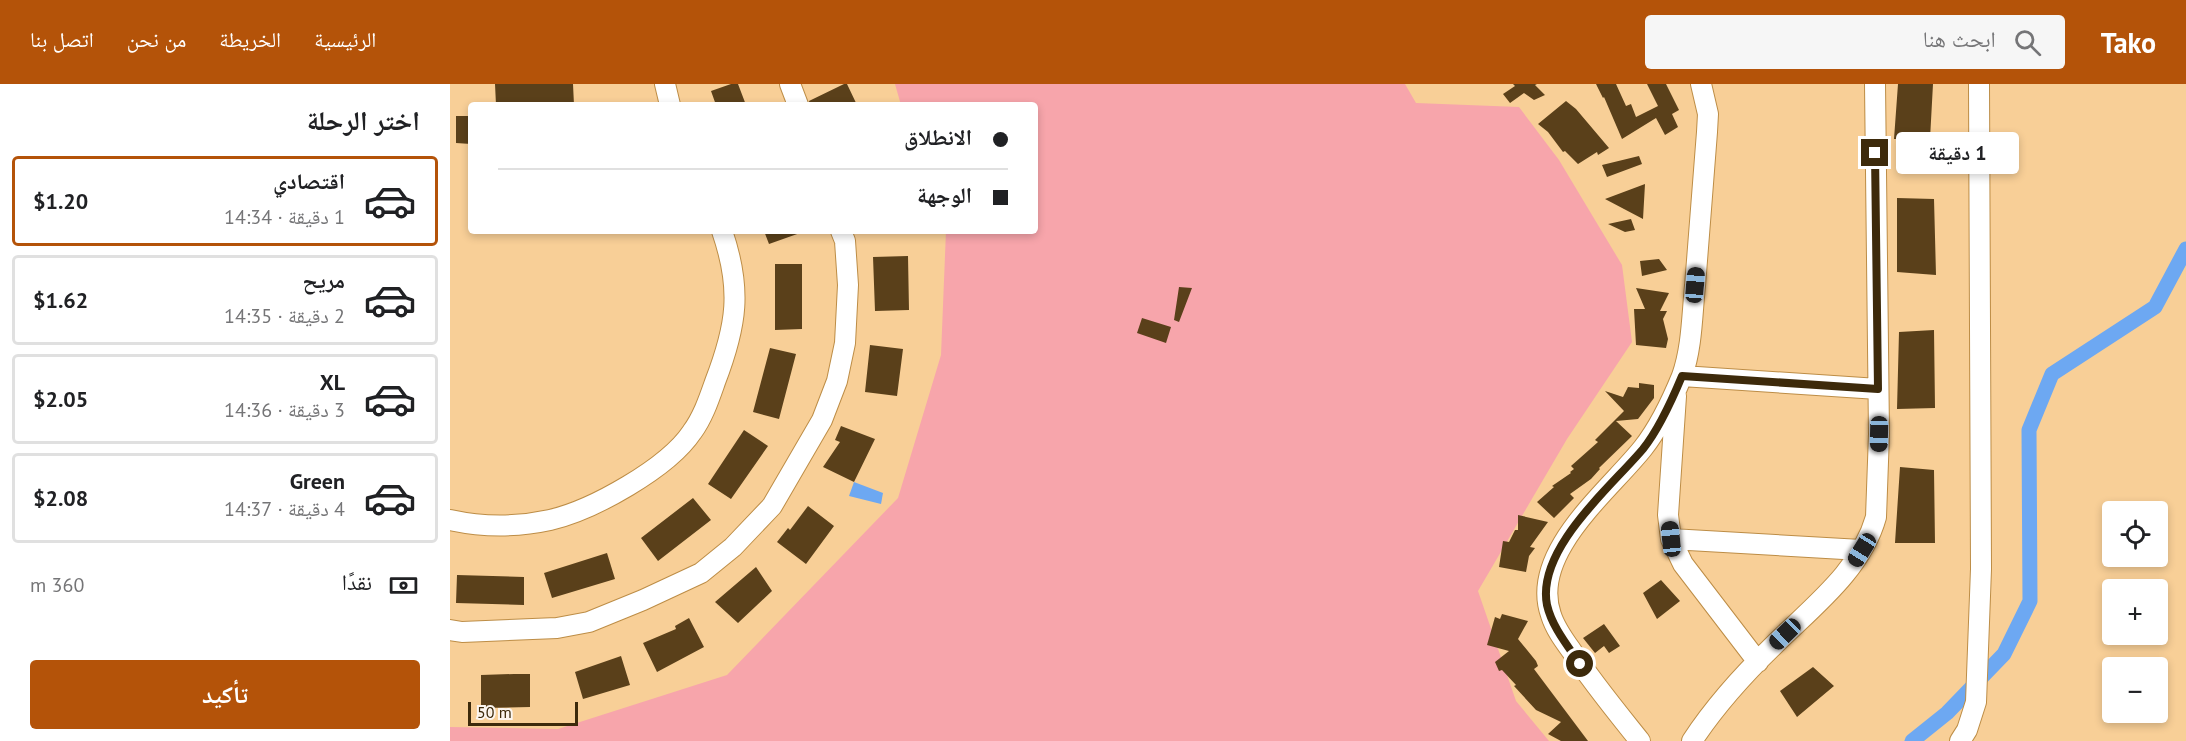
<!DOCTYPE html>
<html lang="ar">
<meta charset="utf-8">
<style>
:root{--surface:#fff;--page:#f6f6f6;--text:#202124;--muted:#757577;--line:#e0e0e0;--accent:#b45309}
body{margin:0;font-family:"PT Sans","Noto Naskh Arabic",sans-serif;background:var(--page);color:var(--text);direction:rtl;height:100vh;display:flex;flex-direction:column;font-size:22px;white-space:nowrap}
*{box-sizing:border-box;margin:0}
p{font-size:20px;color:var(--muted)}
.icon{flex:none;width:33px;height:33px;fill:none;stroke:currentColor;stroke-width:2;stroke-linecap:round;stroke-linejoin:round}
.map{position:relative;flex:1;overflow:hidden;direction:ltr}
.drawer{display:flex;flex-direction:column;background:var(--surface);width:450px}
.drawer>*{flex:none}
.top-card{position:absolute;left:18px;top:18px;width:570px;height:132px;border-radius:6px;box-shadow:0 3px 9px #0003;direction:rtl;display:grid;align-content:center;height:132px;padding:0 30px;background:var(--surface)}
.buttons{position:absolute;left:1652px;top:417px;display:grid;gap:12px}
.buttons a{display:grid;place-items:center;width:66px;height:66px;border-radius:6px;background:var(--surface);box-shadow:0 3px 9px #0003;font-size:30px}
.scale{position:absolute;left:18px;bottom:15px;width:110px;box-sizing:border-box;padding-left:6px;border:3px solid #3d2a0b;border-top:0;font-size:16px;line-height:21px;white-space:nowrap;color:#3d2a0b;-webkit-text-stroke:4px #fcf6f0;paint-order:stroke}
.end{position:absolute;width:27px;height:27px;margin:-14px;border:8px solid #3d2a0b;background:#fff;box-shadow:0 0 0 3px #fff}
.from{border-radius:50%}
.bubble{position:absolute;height:42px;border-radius:6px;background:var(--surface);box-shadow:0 3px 9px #0003;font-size:20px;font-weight:700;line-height:42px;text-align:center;direction:rtl}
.car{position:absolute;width:18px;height:36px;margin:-18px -9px;border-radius:8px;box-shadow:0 0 4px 2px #0007;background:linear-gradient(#222 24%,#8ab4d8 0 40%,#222 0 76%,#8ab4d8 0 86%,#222 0)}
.top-card b{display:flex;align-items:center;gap:21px;height:57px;font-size:22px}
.top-card b+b{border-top:2px solid var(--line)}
.top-card i{width:15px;height:15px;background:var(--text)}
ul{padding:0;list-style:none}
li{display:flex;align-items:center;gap:18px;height:90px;margin:0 12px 9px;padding:0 18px;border:3px solid var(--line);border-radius:6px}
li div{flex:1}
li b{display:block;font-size:22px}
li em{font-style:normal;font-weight:700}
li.selected{border-color:var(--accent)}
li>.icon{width:54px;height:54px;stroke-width:1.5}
h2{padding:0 30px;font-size:27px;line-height:72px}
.pay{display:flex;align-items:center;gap:15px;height:66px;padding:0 30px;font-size:22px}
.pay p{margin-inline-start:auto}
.primary-button{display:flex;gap:12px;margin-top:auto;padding:12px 30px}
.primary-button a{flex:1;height:69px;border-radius:6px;background:var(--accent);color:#fff;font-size:24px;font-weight:700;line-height:69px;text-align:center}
header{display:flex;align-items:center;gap:36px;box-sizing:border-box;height:84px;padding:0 30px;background:var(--accent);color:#fff}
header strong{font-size:28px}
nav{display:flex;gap:33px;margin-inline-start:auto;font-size:21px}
.search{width:420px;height:54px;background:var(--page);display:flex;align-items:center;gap:15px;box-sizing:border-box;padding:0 21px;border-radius:6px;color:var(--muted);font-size:22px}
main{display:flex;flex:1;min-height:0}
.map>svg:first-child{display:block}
</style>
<header>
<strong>Tako</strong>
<div class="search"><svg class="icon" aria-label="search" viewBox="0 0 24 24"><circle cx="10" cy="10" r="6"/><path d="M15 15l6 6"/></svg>ابحث هنا</div>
<nav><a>الرئيسية</a><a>الخريطة</a><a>من نحن</a><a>اتصل بنا</a></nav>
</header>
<main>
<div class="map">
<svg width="1736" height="657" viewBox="0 0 1736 657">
<rect width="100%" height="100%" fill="#f8cf97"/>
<path fill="#f7a5ab" d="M445,0h510l11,19 103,4 40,53 63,105 10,77 -65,97 -89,152 38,110 33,40h-1099v-14l108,2 169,-54 171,-177 43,-143 5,-124h89v-126h-134z"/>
<path fill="#6da8f2" d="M404,398l29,11 -2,11 -32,-8z"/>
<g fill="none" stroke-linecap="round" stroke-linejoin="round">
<path stroke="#6da8f2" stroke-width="15" d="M1462,657l35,-28 57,-59 26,-53 -1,-171 23,-56 103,-67 31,-58"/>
</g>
<path fill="#5a401a" d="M45,0h78l1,21h-78z
M281,0h7l8,21h-30l-5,-14z
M394,0h3l10,21h-47l-1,-4z
M1063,0h24l-2,1 10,10 -11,5 -10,-7 -14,10 -7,-9 12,-8z
M1146,0h20l10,22 5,-2 5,13 22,-11 -11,-22h19l13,26 -7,4 6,13 -13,8 -9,-17 -34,21 -18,-42 -1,1z
M1448,0h35l-3,55h-36z
M1116,17l10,8 33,39 -11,7 -1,-3 -19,12 -13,-13 -2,1 -15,-20 -10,-8z
M6,32h15v28l-15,-1z
M1189,72l3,8 -35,13 -5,-12z
M1195,100l-2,35 -38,-20z
M1447,114l37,1 2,76 -39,-3z
M1181,135l4,11 -10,2 -17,-8z
M314,147h36v2l-31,11z
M458,172l1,54 -34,1 -2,-54z
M1209,175l8,11 -25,6 -2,-15z
M325,180h27v65l-27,1z
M729,203l13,1 -13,34 -5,-2z
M1186,204l33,5 -9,18h7l-4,8 5,20 -2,9 -30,-3 -2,-36h11z
M692,234l29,9 -5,16 -29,-10z
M1484,246l1,78 -38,1 2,-77z
M420,261l33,4 -6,47 -32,-4z
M320,264l26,6 -17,65 -26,-7z
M1189,299l15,2v13l-16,21 -22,2 16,15 -33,32 1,1 -9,10 -21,15 4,4 -20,20 -17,-16 17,-15 -2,-1 19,-13 -1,-1 4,-3 -3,-3 27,-24 -3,-2 29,-29 -19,-20 18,6 5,-10 11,1z
M391,342l34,13 -21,43 -31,-15 17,-25 -5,-2z
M294,346l24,16 -37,53 -23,-15z
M1450,383l34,3 1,73h-40z
M243,414l18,22 -53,41 -17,-23z
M358,422l26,20 -28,38 -29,-22 11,-14 2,2z
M1068,431l30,7 -18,25 5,1 -6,8 -3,16 -27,-5 4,-26 6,1 6,-12h3z
M157,469l8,26 -63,19 -8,-25z
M306,483l16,24 -34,32 -23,-21z
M7,491l67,2v28l-68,-2z
M1211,496l19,21 -23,18 -14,-26z
M1052,530l26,7 -10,18 18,22 2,5 -4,3 54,72h-27l-13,-7 13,-12 -25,-12 -22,-24 2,-1 -14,-15 -3,1 -4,-9 14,-11 -22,-6 8,-28 5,2z
M239,534l15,29 -47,25 -14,-29 33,-14 -1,-3z
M1154,540l16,22 -11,7 -5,-7 -9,7 -12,-15z
M171,572l9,29 -47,14 -8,-27z
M1363,583l21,19 -37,31 -17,-26z
M64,590h16v33l-49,1v-33z"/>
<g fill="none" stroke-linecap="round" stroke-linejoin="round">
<g stroke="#bd8d46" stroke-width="22">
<path id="minor" d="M215,0l5,21
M340,0l8,21
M1232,292l196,13
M1226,312l-8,119 3,24 12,25 75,98
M0,436c32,7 68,7 100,0 43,-10 118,-52 142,-88 11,-15 17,-33 23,-50 22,-57 27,-93 7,-151
M1221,455l190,11
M0,546l12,2 95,-4 32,-6 54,-22 58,-27 32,-26 39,-41 50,-86 15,-39 8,-38 3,-58 -3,-44 -4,-10
M1190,657c-24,-30 -48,-59 -69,-91 -8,-11 -16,-22 -20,-35 -22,-62 58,-124 92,-167 15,-19 30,-50 39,-72 10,-28 10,-61 13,-90 4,-51 8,-103 12,-154l1,-18 -7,-30
M1242,657c23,-35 51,-66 81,-95 38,-38 88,-75 103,-129l3,-83 -4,-350
M1510,657l7,-11 9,-28 5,-133 -2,-485"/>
</g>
<use href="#minor" stroke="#fff" stroke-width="20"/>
</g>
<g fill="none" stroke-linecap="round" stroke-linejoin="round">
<path stroke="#3d2a0b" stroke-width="8" d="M1130,580c-12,-18 -28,-37 -33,-59 -11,-56 64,-118 96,-156 16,-20 29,-49 39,-73l196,13 -3,-236"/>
</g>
</svg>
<div class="buttons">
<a><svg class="icon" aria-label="locate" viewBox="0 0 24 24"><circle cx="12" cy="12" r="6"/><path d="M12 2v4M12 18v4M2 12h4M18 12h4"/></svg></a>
<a>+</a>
<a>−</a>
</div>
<div class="scale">50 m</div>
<i class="end from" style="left:1130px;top:580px"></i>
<i class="end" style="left:1425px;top:69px"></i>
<div class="bubble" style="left:1446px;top:48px;width:123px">1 دقيقة</div>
<i class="car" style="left:1245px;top:201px;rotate:5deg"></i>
<i class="car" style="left:1429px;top:350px;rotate:181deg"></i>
<i class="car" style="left:1221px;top:455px;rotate:354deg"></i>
<i class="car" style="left:1412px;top:466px;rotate:212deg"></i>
<i class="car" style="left:1335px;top:550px;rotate:226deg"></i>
<div class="top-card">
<b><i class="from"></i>الانطلاق</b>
<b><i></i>الوجهة</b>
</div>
</div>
<section class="drawer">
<h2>اختر الرحلة</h2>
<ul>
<li class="selected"><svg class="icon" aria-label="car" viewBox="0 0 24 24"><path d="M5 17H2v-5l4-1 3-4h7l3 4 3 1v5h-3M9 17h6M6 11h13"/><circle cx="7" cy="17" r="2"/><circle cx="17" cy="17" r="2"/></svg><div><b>اقتصادي</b><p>1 دقيقة · 14:34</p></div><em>$1.20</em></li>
<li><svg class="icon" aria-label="car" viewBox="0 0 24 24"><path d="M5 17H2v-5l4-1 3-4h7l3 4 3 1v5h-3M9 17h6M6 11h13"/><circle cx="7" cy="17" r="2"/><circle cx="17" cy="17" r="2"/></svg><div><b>مريح</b><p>2 دقيقة · 14:35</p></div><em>$1.62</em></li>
<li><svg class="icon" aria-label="car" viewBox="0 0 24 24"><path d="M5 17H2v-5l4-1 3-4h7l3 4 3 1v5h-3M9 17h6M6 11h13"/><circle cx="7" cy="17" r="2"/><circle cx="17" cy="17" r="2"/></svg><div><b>XL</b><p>3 دقيقة · 14:36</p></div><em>$2.05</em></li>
<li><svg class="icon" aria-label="car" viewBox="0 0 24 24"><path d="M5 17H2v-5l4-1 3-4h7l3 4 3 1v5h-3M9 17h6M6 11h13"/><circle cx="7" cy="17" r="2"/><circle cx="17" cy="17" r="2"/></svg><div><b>Green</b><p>4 دقيقة · 14:37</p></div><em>$2.08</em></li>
</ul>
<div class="pay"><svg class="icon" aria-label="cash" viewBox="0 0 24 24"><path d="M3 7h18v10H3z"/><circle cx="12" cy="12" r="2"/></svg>نقدًا<p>360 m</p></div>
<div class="primary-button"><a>تأكيد</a></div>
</section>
</main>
